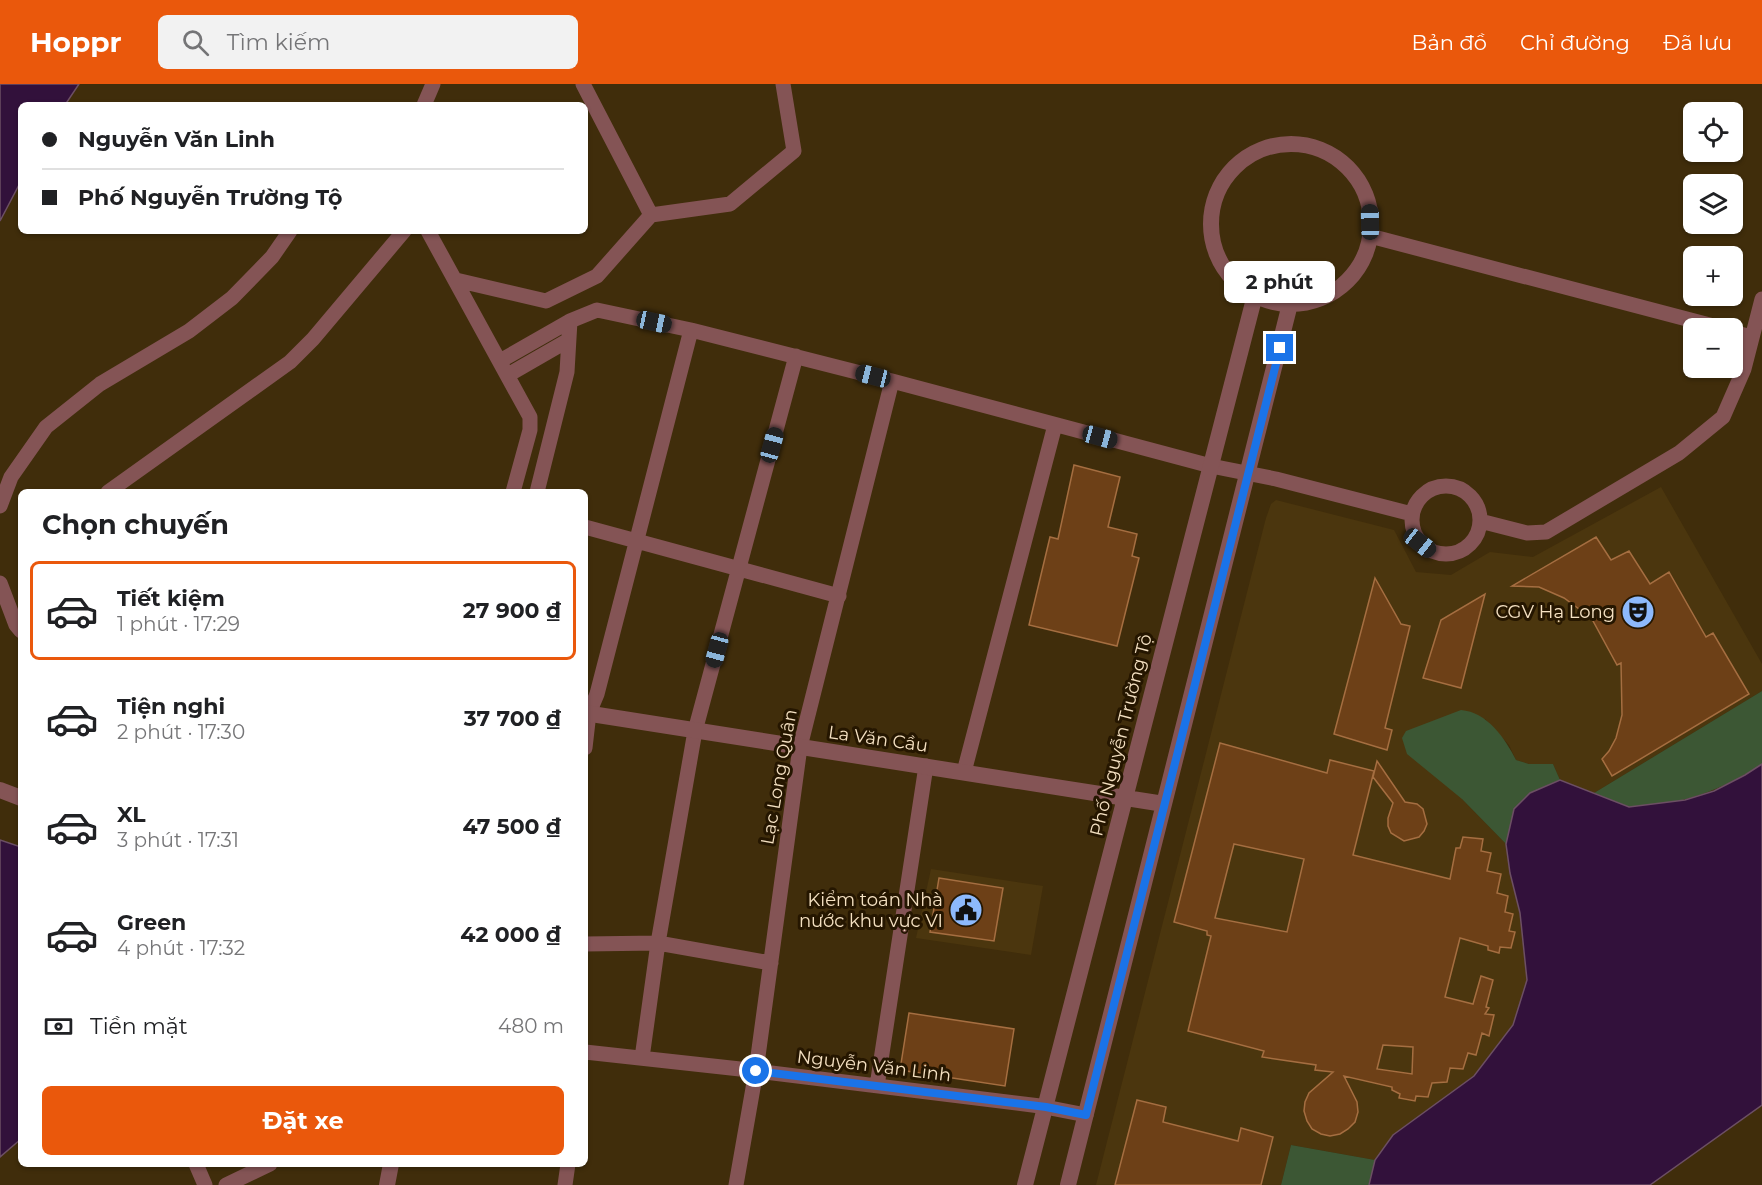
<!DOCTYPE html>
<html lang="vi">
<meta charset="utf-8">
<style>
:root{--surface:#fff;--page:#f2f2f2;--text:#202124;--muted:#757577;--line:#e0e0e0;--accent:#ea580c}
body{margin:0;font-family:Montserrat,sans-serif;background:var(--page);color:var(--text);height:100vh;display:flex;flex-direction:column;font-size:22px;white-space:nowrap}
*{box-sizing:border-box;margin:0}
p{font-size:20px;color:var(--muted)}
.icon{flex:none;width:33px;height:33px;fill:none;stroke:currentColor;stroke-width:2;stroke-linecap:round;stroke-linejoin:round}
.map{position:relative;flex:1;overflow:hidden}
.details{position:absolute;left:18px;top:405px;width:570px;height:678px;display:flex;flex-direction:column;background:var(--surface);border-radius:9px;box-shadow:0 2px 4px #0004}
.details>*{flex:none}
.banner{position:absolute;left:18px;top:18px;width:570px;height:132px;border-radius:9px;box-shadow:0 2px 4px #0004;display:grid;align-content:center;height:132px;padding:0 24px;background:var(--surface)}
.fabs{position:absolute;left:1683px;top:18px;display:grid;gap:12px}
.fabs a{display:grid;place-items:center;width:60px;height:60px;border-radius:9px;background:var(--surface);box-shadow:0 2px 4px #0004;font-size:30px}
.end{position:absolute;width:27px;height:27px;margin:-14px;border:8px solid #1a73e8;background:#fff;box-shadow:0 0 0 3px #fff}
.from{border-radius:50%}
.bubble{position:absolute;height:42px;border-radius:9px;background:var(--surface);box-shadow:0 2px 4px #0004;font-size:20px;font-weight:700;line-height:42px;text-align:center}
.car{position:absolute;width:18px;height:36px;margin:-18px -9px;border-radius:8px;box-shadow:0 0 4px 2px #0007;background:linear-gradient(#222 24%,#8ab4d8 0 40%,#222 0 76%,#8ab4d8 0 86%,#222 0)}
.banner b{display:flex;align-items:center;gap:21px;height:57px;font-size:22px}
.banner b+b{border-top:2px solid var(--line)}
.banner i{width:15px;height:15px;background:var(--text)}
ul{padding:0;list-style:none}
li{display:flex;align-items:center;gap:18px;height:99px;margin:0 12px 9px;padding:0 12px;border:3px solid transparent;border-radius:9px}
li div{flex:1}
li b{display:block;font-size:22px}
li em{font-style:normal;font-weight:700}
li.active{border-color:var(--accent)}
li>.icon{width:54px;height:54px;stroke-width:1.5}
h2{padding:0 24px;font-size:27px;line-height:72px}
.pay{display:flex;align-items:center;gap:15px;height:66px;padding:0 24px;font-size:22px}
.pay p{margin-inline-start:auto}
.action{display:flex;gap:12px;margin-top:auto;padding:12px 24px}
.action a{flex:1;height:69px;border-radius:9px;background:var(--accent);color:#fff;font-size:24px;font-weight:700;line-height:69px;text-align:center}
header{display:flex;align-items:center;gap:36px;box-sizing:border-box;height:84px;padding:0 30px;background:var(--accent);color:#fff}
header strong{font-size:28px}
nav{display:flex;gap:33px;margin-inline-start:auto;font-size:21px}
.search{width:420px;height:54px;background:var(--page);display:flex;align-items:center;gap:15px;box-sizing:border-box;padding:0 21px;border-radius:9px;color:var(--muted);font-size:22px}
.map>svg:first-child{display:block}
</style>
<header>
<strong>Hoppr</strong>
<div class="search"><svg class="icon" aria-label="search" viewBox="0 0 24 24"><circle cx="10" cy="10" r="6"/><path d="M15 15l6 6"/></svg>Tìm kiếm</div>
<nav><a>Bản đồ</a><a>Chỉ đường</a><a>Đã lưu</a></nav>
</header>
<div class="map">
<svg width="1762" height="1101" viewBox="0 0 1762 1101">
<rect width="100%" height="100%" fill="#402d0b"/>
<path fill="#4b360e" d="M1661,403l101,177v27l-168,102 -34,-13 -7,-16h-24l-13,-4 -7,-15 -24,-26 -23,80 44,45 4,29 10,40 7,67 -14,45 -39,51 -81,59 -18,25 -84,-15 -10,40h-185l170,-667 5,-14 5,-4 118,30 22,42 35,3 39,-23 43,5z
M931,785l112,17 -12,69 -115,-17z"/>
<path fill="#3c5734" d="M1762,607v73c-34,22 -69,37 -109,41 -7,0 -17,3 -24,2 -11,-2 -24,-10 -35,-14z
M1461,626c26,2 44,28 55,50l13,4h24l7,16 -30,13 -16,16 -8,35 -44,-45 -55,-45 -5,-16 4,-7z
M1291,1061l84,15 -6,25h-88z"/>
<path fill="#32113b" stroke="#6c4f64" stroke-width="1.5" d="M0,0h79l-14,21h-44v76l-21,40z
M1762,680v341l-112,80h-281l6,-25 18,-25 81,-59 39,-51 14,-45 -7,-67 -10,-40 -4,-29 8,-35 16,-16 30,-13 69,27 56,-7 29,-9 31,-16z
M0,756l21,7v292l-21,18z"/>
<path fill="#6d4017" stroke="#a56e41" stroke-width="1.5" fill-rule="evenodd" d="M1074,381l46,12 -12,50 29,7 -5,22 7,2 -22,88 -88,-21 21,-88 8,2z
M1596,453l15,23 18,-9 21,33 19,-12 37,65 7,-4 36,61 -137,82 -10,-17 7,-8 7,-13 6,-23 -1,-52 -4,2 -24,-44 -14,-12 -15,-11 -25,-11 -27,-1z
M1375,494l26,46 9,2 -25,102 7,2 -5,20 -53,-16z
M1485,510l-24,94 -38,-10 18,-58z
M1220,659l107,30 3,-13 44,11 -21,84 97,24 6,-31h4l3,-11 20,2 -2,12 10,2 -4,18 14,3 -4,19 11,3 -3,16 8,2 -4,17 6,1 -4,16 -11,-1 -1,6 -11,-3v-4l-28,-8 -15,59 28,7 8,-28 12,4 -7,27 3,1 -4,6 9,1 -5,21 -7,-3 -6,22 -8,-2 -5,16 -13,-1 -3,14 -15,1 -4,14 -12,-1 -1,5 -16,-3 1,-4 -8,-4v-3l-48,-11 13,26 1,10 -3,10 -7,7 -8,5 -10,2 -9,-2 -9,-5 -5,-8 -3,-10 1,-9 4,-9 24,-21 -18,-2 1,-5 -54,-8 2,-6 -76,-20 23,-95 -4,-1v-4l-33,-9zM1234,760l70,15 -17,73 -72,-14zM1383,961l30,2 -1,27 -35,-5z
M1377,677l28,41 12,2 6,5 4,15 -3,7 -5,6 -15,4 -13,-8 -3,-7v-8l5,-15 -20,-26z
M939,794l64,10 -9,53 -64,-9z
M909,929l105,16 -9,57 -105,-16z
M1137,1016l29,7 -3,15 75,19 3,-13 32,9 -12,48h-146z"/>
<g fill="none" stroke-linecap="round" stroke-linejoin="round">
<path stroke="#845455" stroke-width="15" d="M583,0l68,131
M424,21l9,-21
M428,147l102,186v13l-17,62
M1370,152l351,92
M456,196l90,21 51,-25 54,-61 79,-11 64,-53 -11,-67
M1732,248l20,5
M500,277l70,-40
M508,291l59,-34
M1412 436a34 34 0 1 1 68 0a34 34 0 1 1-68 0Z
M108,408l182,-130 23,-23 91,-108
M537,408l30,-120 3,-51 27,-11 94,20 201,51 319,85 65,13 136,35
M0,422l11,-29 35,-50 54,-43 89,-53 43,-33 40,-41 18,-26
M1480,437l47,12 19,-1 133,-79 44,-36 21,-48 18,-70
M585,443l254,69
M0,499l16,42 5,6
M585,664l4,-35 8,-19 94,-364
M964,688l91,-347
M585,860l73,-1 113,20
M585,968l155,17 300,37 46,9
M642,974l16,-115 37,-212 101,-375
M877,1002l49,-320
M196,1080l9,21
M226,1101l44,-21
M565,1101l3,-21
M736,1101l20,-114 44,-324 92,-366"/>
<path stroke="#845455" stroke-width="16" d="M1211 140a80 80 0 1 1 160 0a80 80 0 1 1-160 0Z
M585,629l579,91
M0,706l21,8
M387,1101l4,-21
M1025,1101l230,-890
M1068,1101l222,-881"/>
</g>
<g fill="none" stroke-linecap="round" stroke-linejoin="round">
<path stroke="#1a73e8" stroke-width="8" d="M756,987l290,36 40,8 194,-767"/>
</g>
<defs>
<g id="theatre-disc" transform="scale(1.725)"><circle r="9.5" fill="#8db9fc" stroke="#251600"/><path d="M-5-5.5Q0-4 5-5.5V0Q5 5 0 6Q-5 5-5 0ZM-3.3-2.5H-1v1.5H-3.3ZM1-2.5H3.3v1.5H1ZM-2.8 1Q0 5.5 2.8 1Z" fill="#111"/></g>
<g id="civic-disc" transform="scale(1.725)"><circle r="9.5" fill="#8db9fc" stroke="#251600"/><path d="M-.6-6.5H3V-4.5H.6V-3L4-1V1h2V6H-6V1h2V-1L-.6-3ZM-1.2 2.5V6h2.4V2.5Z" fill="#111"/></g>
</defs>
<g fill-rule="evenodd">
<use href="#theatre-disc" x="1638" y="528"/>
<use href="#civic-disc" x="966" y="826"/>
</g>
<g text-anchor="middle" dominant-baseline="central" stroke-width="6" stroke-linejoin="round" paint-order="stroke">
<g font-size="18" fill="#f5e1c2" stroke="#251600" text-anchor="end">
<text x="1615" y="528">CGV Hạ Long</text>
<text x="943" y="816">Kiểm toán Nhà<tspan x="943" dy="21">nước khu vực VI</tspan></text>
</g>
<g font-size="18" fill="#f5e1c2" stroke="#251600">
<text transform="translate(1121 651) rotate(-76)">Phố Nguyễn Trường Tộ</text>
<text transform="translate(878 655) rotate(8)">La Văn Cầu</text>
<text transform="translate(779 693) rotate(-80)">Lạc Long Quân</text>
<text transform="translate(874 982) rotate(7)">Nguyễn Văn Linh</text>
</g>
</g>
</svg>
<div class="fabs">
<a><svg class="icon" aria-label="locate" viewBox="0 0 24 24"><circle cx="12" cy="12" r="6"/><path d="M12 2v4M12 18v4M2 12h4M18 12h4"/></svg></a>
<a><svg class="icon" aria-label="layers" viewBox="0 0 24 24"><path d="M12 4l9 5-9 5-9-5zM3 14l9 5 9-5"/></svg></a>
<a>+</a>
<a>−</a>
</div>
<i class="end from" style="left:756px;top:987px"></i>
<i class="end" style="left:1280px;top:264px"></i>
<div class="bubble" style="left:1224px;top:177px;width:111px">2 phút</div>
<i class="car" style="left:1370px;top:138px;rotate:359deg"></i>
<i class="car" style="left:654px;top:238px;rotate:102deg"></i>
<i class="car" style="left:873px;top:292px;rotate:284deg"></i>
<i class="car" style="left:1100px;top:353px;rotate:105deg"></i>
<i class="car" style="left:772px;top:361px;rotate:15deg"></i>
<i class="car" style="left:1420px;top:459px;rotate:128deg"></i>
<i class="car" style="left:717px;top:566px;rotate:195deg"></i>
<div class="banner">
<b><i class="from"></i>Nguyễn Văn Linh</b>
<b><i></i>Phố Nguyễn Trường Tộ</b>
</div>
<section class="details">
<h2>Chọn chuyến</h2>
<ul>
<li class="active"><svg class="icon" aria-label="car" viewBox="0 0 24 24"><path d="M5 17H2v-5l4-1 3-4h7l3 4 3 1v5h-3M9 17h6M6 11h13"/><circle cx="7" cy="17" r="2"/><circle cx="17" cy="17" r="2"/></svg><div><b>Tiết kiệm</b><p>1 phút · 17:29</p></div><em>27 900 ₫</em></li>
<li><svg class="icon" aria-label="car" viewBox="0 0 24 24"><path d="M5 17H2v-5l4-1 3-4h7l3 4 3 1v5h-3M9 17h6M6 11h13"/><circle cx="7" cy="17" r="2"/><circle cx="17" cy="17" r="2"/></svg><div><b>Tiện nghi</b><p>2 phút · 17:30</p></div><em>37 700 ₫</em></li>
<li><svg class="icon" aria-label="car" viewBox="0 0 24 24"><path d="M5 17H2v-5l4-1 3-4h7l3 4 3 1v5h-3M9 17h6M6 11h13"/><circle cx="7" cy="17" r="2"/><circle cx="17" cy="17" r="2"/></svg><div><b>XL</b><p>3 phút · 17:31</p></div><em>47 500 ₫</em></li>
<li><svg class="icon" aria-label="car" viewBox="0 0 24 24"><path d="M5 17H2v-5l4-1 3-4h7l3 4 3 1v5h-3M9 17h6M6 11h13"/><circle cx="7" cy="17" r="2"/><circle cx="17" cy="17" r="2"/></svg><div><b>Green</b><p>4 phút · 17:32</p></div><em>42 000 ₫</em></li>
</ul>
<div class="pay"><svg class="icon" aria-label="cash" viewBox="0 0 24 24"><path d="M3 7h18v10H3z"/><circle cx="12" cy="12" r="2"/></svg>Tiền mặt<p>480 m</p></div>
<div class="action"><a>Đặt xe</a></div>
</section>
</div>
